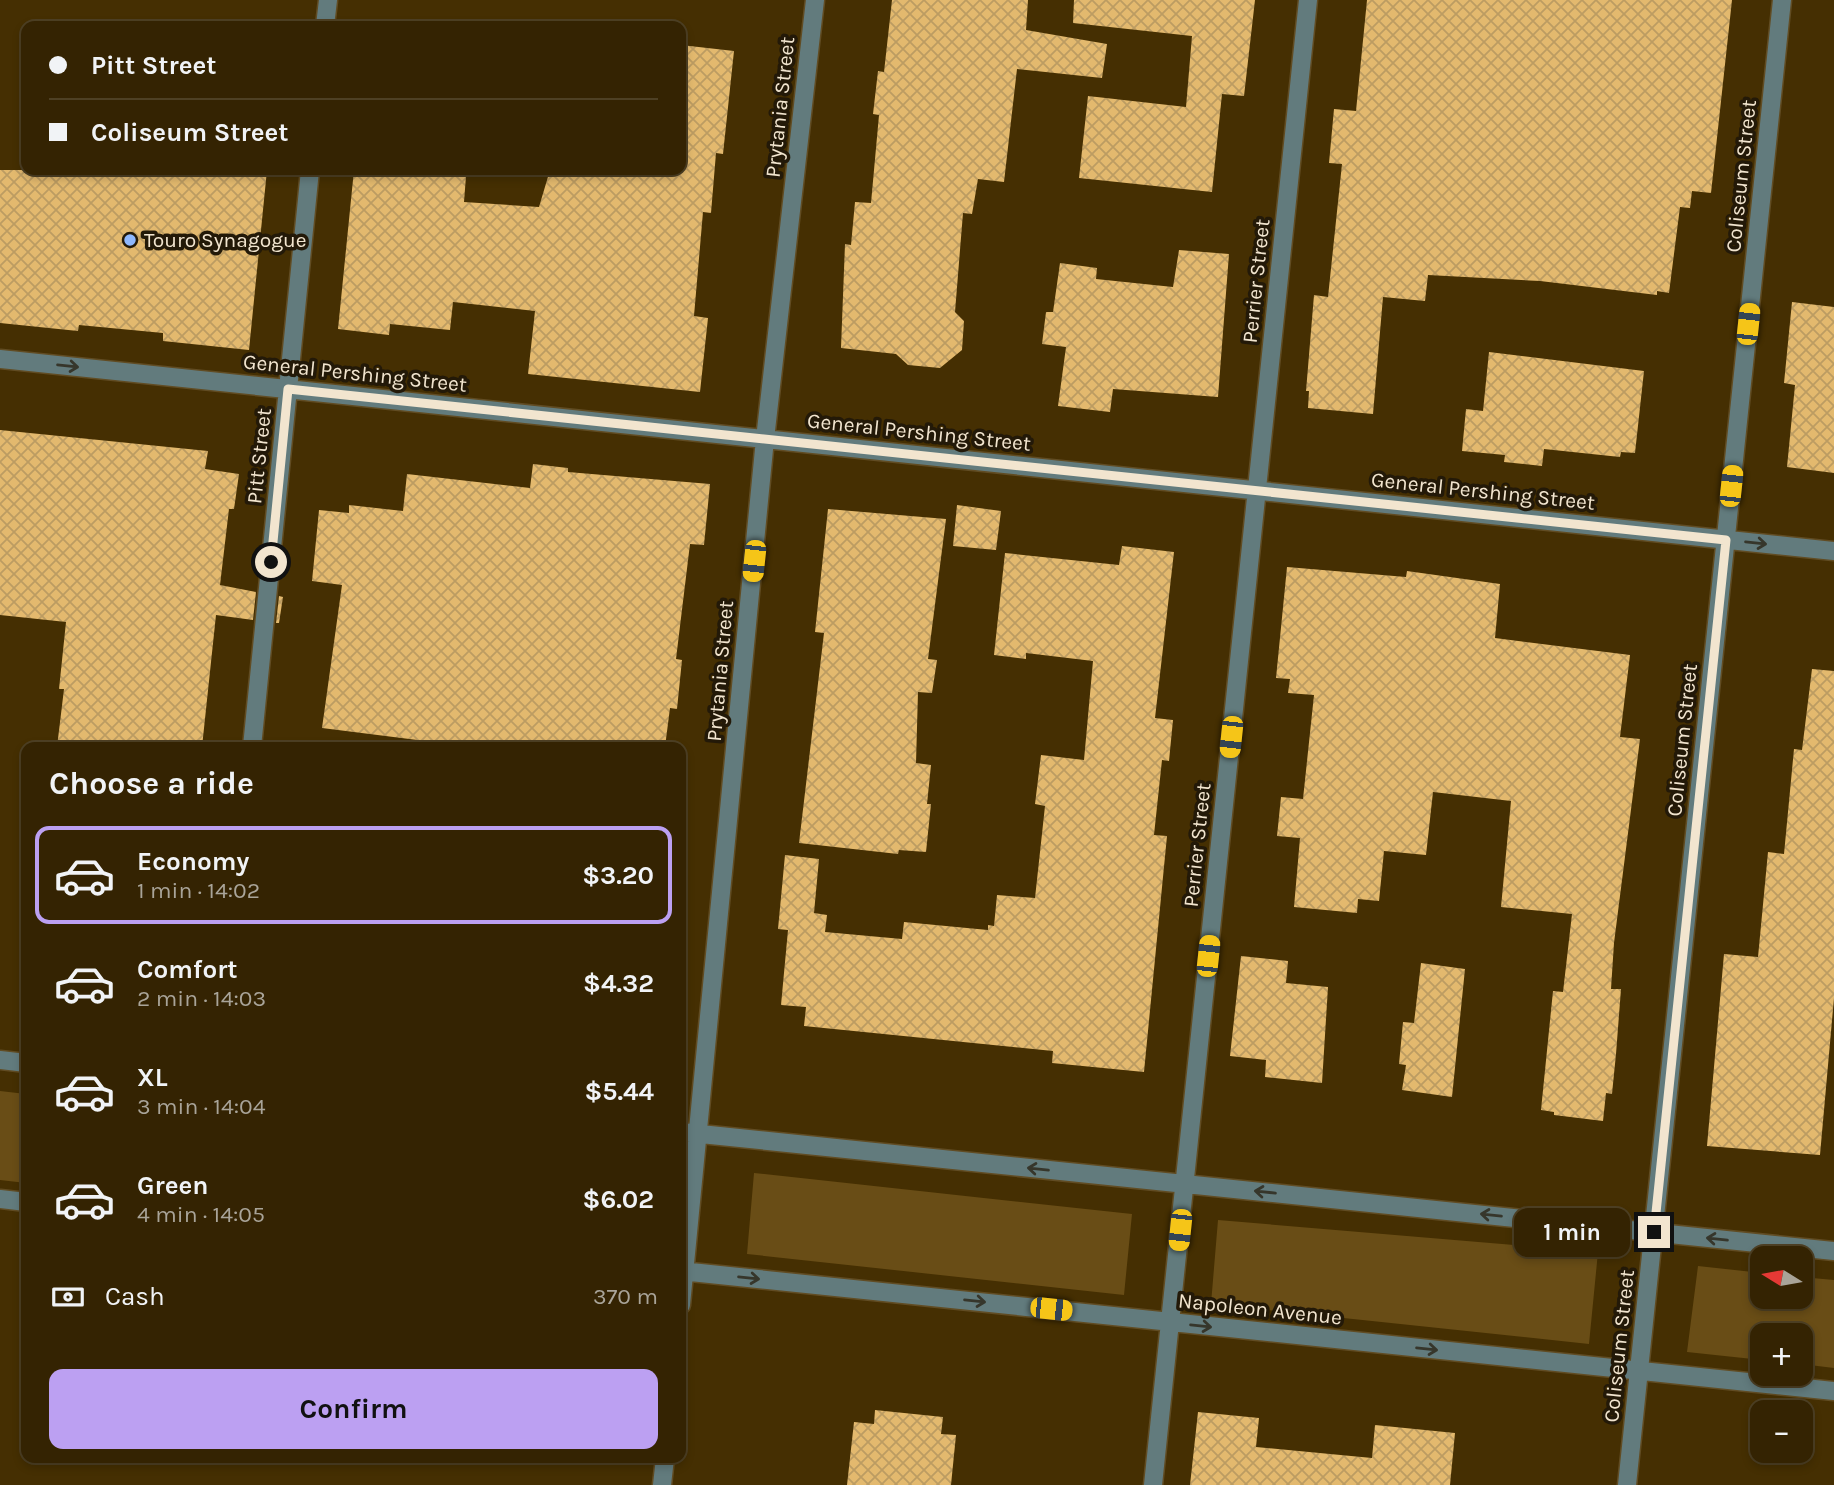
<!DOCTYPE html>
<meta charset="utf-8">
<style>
:root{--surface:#342302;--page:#3f2f11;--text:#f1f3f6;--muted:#a9a499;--line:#4e4024;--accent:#bca0f2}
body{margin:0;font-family:Karla,sans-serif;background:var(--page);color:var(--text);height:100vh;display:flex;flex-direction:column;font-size:26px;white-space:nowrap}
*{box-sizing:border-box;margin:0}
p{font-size:23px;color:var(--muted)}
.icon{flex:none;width:38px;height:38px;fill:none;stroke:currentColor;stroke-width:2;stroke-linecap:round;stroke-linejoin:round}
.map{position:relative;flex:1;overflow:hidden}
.details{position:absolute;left:21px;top:742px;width:665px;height:721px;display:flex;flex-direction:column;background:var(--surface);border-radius:14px;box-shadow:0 4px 10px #0003,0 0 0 2px var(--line)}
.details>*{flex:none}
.hud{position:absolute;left:21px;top:21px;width:665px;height:154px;border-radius:14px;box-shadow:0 4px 10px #0003,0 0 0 2px var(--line);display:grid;align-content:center;height:154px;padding:0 28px;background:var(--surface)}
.needle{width:46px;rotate:281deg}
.fabs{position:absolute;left:1750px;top:1246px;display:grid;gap:14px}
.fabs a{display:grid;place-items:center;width:63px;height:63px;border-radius:14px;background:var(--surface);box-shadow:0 4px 10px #0003,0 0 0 2px var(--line);font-size:35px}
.end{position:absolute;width:32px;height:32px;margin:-16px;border:9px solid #f2e5cf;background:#111;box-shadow:0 0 0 4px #111}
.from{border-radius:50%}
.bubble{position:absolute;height:49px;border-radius:14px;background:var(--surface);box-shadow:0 4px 10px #0003,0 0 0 2px var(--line);font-size:23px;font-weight:700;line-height:49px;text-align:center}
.car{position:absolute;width:21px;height:42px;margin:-21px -10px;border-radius:9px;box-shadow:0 0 5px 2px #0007;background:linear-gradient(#f5c518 24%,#345 0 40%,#f5c518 0 76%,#345 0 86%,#f5c518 0)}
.hud b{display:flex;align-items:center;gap:24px;height:66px;font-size:26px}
.hud b+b{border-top:2px solid var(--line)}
.hud i{width:18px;height:18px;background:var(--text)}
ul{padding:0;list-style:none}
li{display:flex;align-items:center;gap:21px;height:98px;margin:0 14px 10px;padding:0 14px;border:4px solid transparent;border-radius:14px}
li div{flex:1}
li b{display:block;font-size:26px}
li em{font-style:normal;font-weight:700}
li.selected{border-color:var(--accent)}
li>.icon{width:63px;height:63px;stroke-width:1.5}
h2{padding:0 28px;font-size:32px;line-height:84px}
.pay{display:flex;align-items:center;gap:18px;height:77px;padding:0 28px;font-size:26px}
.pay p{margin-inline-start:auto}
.button{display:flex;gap:14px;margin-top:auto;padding:14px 28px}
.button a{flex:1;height:80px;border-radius:14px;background:var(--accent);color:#111;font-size:28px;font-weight:700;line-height:80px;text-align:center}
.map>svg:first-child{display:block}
</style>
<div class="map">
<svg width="1834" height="1485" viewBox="0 0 1834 1485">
<defs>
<pattern id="building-cross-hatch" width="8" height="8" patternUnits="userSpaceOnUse" patternTransform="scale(1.75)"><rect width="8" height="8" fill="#e3b96e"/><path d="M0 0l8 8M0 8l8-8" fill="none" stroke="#bc9c62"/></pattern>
</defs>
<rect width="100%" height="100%" fill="#452f02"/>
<path fill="#694d16" d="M0,1091l26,3v89l-26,-3z
M754,1173l378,41 -8,81 -377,-41z
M1218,1220l380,32 -9,92 -378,-40z
M1698,1266l64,7v24h39v-20l33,3v88l-33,-4v-29h-39v25l-75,-8z"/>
<path fill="url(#building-cross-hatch)" d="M892,0h136l-2,30 81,14 -5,34 -85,-9 -13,113 -26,-3 -6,35 -9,-1 -8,99 9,9 -2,29 -22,18 -32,-3 -12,-11 -55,-6 4,-104 6,1 4,-43 16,1 8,-88 -6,-1 5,-43 6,1z
M1074,0h181l-11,96 -22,-2 -10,98 -133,-14 9,-82 98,11 6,-71 -119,-13z
M1367,0h365l-21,193 -19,-2 -2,17 -10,-1 -11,86 -12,-2v4l-117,-14 -112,-6 -3,26 -42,-4 -10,117 -65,-6 1,-17h-3l8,-96 14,2 14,-133 -13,-1 5,-54 22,2z
M681,45l53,6 -11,103 -7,-1 -5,60 -8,-1 -9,104 14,2 -8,74 -172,-18 7,-63 -82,-9 -3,28 -60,-6 -1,11 -51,-6 16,-159h54l58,6 -2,26 75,5 11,-37h131z
M0,170h267l-18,180 -86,-9v-8l-84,-8 -1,6 -78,-8z
M1179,250l50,4 -11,143 -105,-8 -3,23 -52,-6 8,-59 -24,-3 4,-32h7l7,-49 37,5 -1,11 77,8z
M1792,302l42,5v166l-47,-6 8,-82 -11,-2z
M1489,352l155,19 -9,82 -14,-1 -1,5 -76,-8 -2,17 -38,-4 1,-7 -43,-4 4,-42 17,2z
M0,430l208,21 -3,18 34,5 -5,35h-5l-9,76 36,7 -3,28 -37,-5 -14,132h-145l7,-58h-5l7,-67 -66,-7z
M533,464l35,4v4l142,12 -6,61 -14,-1 -14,115 6,1 -5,49 -7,-1 -5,39h-216v-3l-127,-16 20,-143 -30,-4 7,-71 30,3v-8l54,6 4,-37 123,14z
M957,505l44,6 -5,39 -43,-4z
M828,509l118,10 -18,140 9,1 -5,33 -14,-1 -2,71 15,2 -4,39h4l-5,48 -27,-2 -1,4 -99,-11 25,-210 -9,-1z
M1122,546l52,6 -19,166 18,2 -4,41 -7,-1 -8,75 13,1 -23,236 -92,-9 1,-12 -249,-25 2,-19 -25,-2 7,-75 -10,-1 7,-74 34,4 -5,54 13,2 -2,17 77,7 2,-17 84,8v-5l6,1 3,-31 38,3 10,-92 -10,-2 6,-49 43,5 9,-99 -67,-8v6l-32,-4 11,-102 114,12z
M1287,567l119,10 1,-6 93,13 -5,54 135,17 -10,82 20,2 -26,204 -3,46h10l-5,65 -4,40 -6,-1 -3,28 -49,-6v-3l-13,-2 12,-119 10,1 9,-78 -71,-7 10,-106 -78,-9 -7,63 -42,-4 -5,50 -21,-2 -1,14 -63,-6 6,-69 -23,-2 4,-39 22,2 11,-104 -26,-2 2,-14 -14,-1z
M279,596l4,1 -4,26h-3z
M1812,669l22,2v327l-14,157 -113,-9 17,-192 34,3 10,-105 16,2 10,-105 8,1z
M1241,956l47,5 -2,22 42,4 -6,96 -57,-6 1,-17 -36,-4z
M1421,963l44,6 -13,128 -50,-7 4,-25 -7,-1 4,-42 11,1z
M875,1410l68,7 -2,17 15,1 -5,50h-104l7,-63 20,2z
M1198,1412l61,6 -3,29 116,11 3,-33 80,8 -5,52h-260z"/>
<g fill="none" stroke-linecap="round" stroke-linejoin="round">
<g stroke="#614c23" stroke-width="21">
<path id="minor" d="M325,26l3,-26
M0,359l1834,192
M252,747l58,-577
M0,1060l26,3
M681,1132l1153,119
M0,1199l26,3
M681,1271l1153,120
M681,1305l84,-866 50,-439
M662,1485l3,-27
M1153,1485l155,-1485
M1627,1485l155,-1485"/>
</g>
<use href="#minor" stroke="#627b7d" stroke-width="18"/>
</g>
<defs><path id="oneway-shaft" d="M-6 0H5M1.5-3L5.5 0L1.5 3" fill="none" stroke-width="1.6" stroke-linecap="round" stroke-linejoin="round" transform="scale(1.75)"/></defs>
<g stroke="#36362b">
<use href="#oneway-shaft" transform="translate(68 366) rotate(6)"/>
<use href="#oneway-shaft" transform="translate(1756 543) rotate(6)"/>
<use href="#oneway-shaft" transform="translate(1038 1169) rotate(-174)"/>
<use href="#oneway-shaft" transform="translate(1265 1192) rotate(-174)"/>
<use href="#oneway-shaft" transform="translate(1491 1215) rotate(-174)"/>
<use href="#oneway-shaft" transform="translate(1717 1239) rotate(-174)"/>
<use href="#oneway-shaft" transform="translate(749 1278) rotate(6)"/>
<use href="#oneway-shaft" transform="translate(975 1301) rotate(6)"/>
<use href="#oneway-shaft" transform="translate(1201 1326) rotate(6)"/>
<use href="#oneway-shaft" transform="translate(1427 1349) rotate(6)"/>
</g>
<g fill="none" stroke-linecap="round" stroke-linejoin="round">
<path stroke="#f2e5cf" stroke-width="9" d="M271,562l17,-173 1438,151 -72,692"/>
</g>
<circle fill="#8fb8fd" stroke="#231908" stroke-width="2.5" cx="130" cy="240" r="7"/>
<g text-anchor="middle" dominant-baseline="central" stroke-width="7" stroke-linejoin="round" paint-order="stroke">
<g font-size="21" fill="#f2e5cf" stroke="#231908">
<text transform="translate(780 107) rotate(-84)">Prytania Street</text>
<text transform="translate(1741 176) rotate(-84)">Coliseum Street</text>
<text transform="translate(1256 281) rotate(-84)">Perrier Street</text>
<text transform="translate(355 373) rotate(6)">General Pershing Street</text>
<text transform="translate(919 432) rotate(6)">General Pershing Street</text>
<text transform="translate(259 456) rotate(-84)">Pitt Street</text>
<text transform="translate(1483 491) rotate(6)">General Pershing Street</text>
<text transform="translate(720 671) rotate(-85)">Prytania Street</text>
<text transform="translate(1682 740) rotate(-84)">Coliseum Street</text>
<text transform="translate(1197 845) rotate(-84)">Perrier Street</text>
<text transform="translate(1260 1309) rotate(6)">Napoleon Avenue</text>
<text transform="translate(1619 1346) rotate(-84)">Coliseum Street</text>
</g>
<g font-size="21" fill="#f2e5cf" stroke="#231908" text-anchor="start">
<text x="144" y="240">Touro Synagogue</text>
</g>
</g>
</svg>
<div class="fabs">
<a><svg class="needle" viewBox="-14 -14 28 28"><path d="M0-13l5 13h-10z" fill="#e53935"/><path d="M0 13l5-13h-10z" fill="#a9a499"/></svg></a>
<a>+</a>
<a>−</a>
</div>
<i class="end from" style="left:271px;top:562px"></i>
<i class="end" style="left:1654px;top:1232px"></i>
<div class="bubble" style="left:1514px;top:1208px;width:116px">1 min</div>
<i class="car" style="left:1748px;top:324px;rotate:6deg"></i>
<i class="car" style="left:1731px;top:486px;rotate:6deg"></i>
<i class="car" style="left:754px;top:561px;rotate:186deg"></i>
<i class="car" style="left:1231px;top:737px;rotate:186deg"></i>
<i class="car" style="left:1208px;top:956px;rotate:6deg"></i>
<i class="car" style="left:1180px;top:1230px;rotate:186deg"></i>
<i class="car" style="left:1051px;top:1309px;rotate:96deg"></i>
<div class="hud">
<b><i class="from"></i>Pitt Street</b>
<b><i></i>Coliseum Street</b>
</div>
<section class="details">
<h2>Choose a ride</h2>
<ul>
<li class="selected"><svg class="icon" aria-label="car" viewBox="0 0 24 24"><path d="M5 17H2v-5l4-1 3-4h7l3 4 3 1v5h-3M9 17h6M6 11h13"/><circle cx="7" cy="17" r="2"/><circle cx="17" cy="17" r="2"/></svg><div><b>Economy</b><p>1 min · 14:02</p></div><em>$3.20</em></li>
<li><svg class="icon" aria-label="car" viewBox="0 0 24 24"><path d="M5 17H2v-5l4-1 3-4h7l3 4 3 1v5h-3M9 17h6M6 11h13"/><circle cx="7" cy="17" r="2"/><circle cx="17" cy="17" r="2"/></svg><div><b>Comfort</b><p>2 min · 14:03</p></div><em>$4.32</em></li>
<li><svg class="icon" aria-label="car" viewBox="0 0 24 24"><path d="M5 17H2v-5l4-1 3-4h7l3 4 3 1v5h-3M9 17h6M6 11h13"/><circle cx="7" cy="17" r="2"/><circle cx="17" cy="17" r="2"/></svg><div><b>XL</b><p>3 min · 14:04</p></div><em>$5.44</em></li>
<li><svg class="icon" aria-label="car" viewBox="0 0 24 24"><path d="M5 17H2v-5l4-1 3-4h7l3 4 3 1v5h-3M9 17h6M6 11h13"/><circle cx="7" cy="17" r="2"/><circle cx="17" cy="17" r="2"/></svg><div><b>Green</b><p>4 min · 14:05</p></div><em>$6.02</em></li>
</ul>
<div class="pay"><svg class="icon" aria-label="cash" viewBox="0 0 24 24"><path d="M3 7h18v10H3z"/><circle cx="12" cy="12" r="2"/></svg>Cash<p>370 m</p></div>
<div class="button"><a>Confirm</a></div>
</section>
</div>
